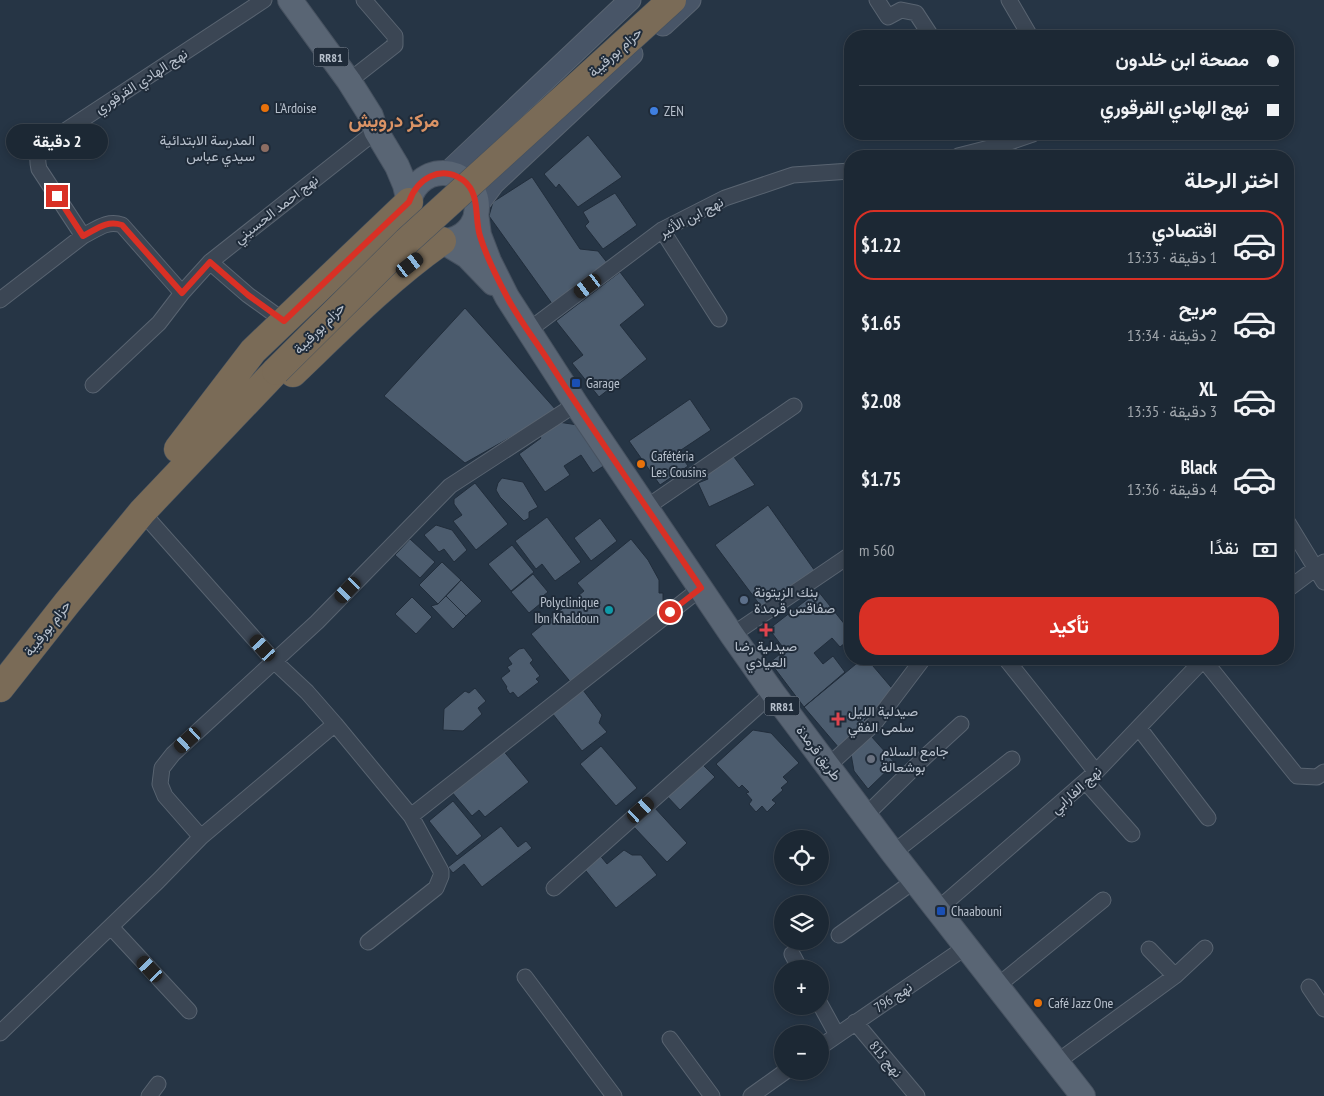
<!DOCTYPE html>
<html lang="ar">
<meta charset="utf-8">
<style>
:root{--surface:#1c2834;--page:#293440;--text:#f1f3f6;--muted:#a0a6ac;--line:#3a444f;--accent:#d93025}
body{margin:0;font-family:"PT Sans Narrow",Vazirmatn,sans-serif;background:var(--page);color:var(--text);direction:rtl;height:100vh;display:flex;flex-direction:column;font-size:19px;white-space:nowrap}
*{box-sizing:border-box;margin:0}
p{font-size:16px;color:var(--muted)}
.icon{flex:none;width:28px;height:28px;fill:none;stroke:currentColor;stroke-width:2;stroke-linecap:round;stroke-linejoin:round}
.map{position:relative;flex:1;overflow:hidden;direction:ltr}
.sheet{position:absolute;left:844px;top:150px;width:450px;height:515px;display:flex;flex-direction:column;background:var(--surface);border-radius:20px;box-shadow:0 2px 8px #0003,0 0 0 1px var(--line);direction:rtl}
.sheet>*{flex:none}
.guide{position:absolute;left:844px;top:30px;width:450px;height:110px;border-radius:20px;box-shadow:0 2px 8px #0003,0 0 0 1px var(--line);direction:rtl;display:grid;align-content:center;height:110px;padding:0 15px;background:var(--surface)}
.controls{position:absolute;left:774px;top:830px;display:grid;gap:10px}
.controls a{display:grid;place-items:center;width:55px;height:55px;border-radius:50%;background:var(--surface);box-shadow:0 2px 8px #0003,0 0 0 1px var(--line);font-size:25px}
.end{position:absolute;width:22px;height:22px;margin:-11px;border:6px solid #d93025;background:#fff;box-shadow:0 0 0 2px #fff}
.from{border-radius:50%}
.bubble{position:absolute;height:35px;border-radius:18px;background:var(--surface);box-shadow:0 2px 8px #0003,0 0 0 1px var(--line);font-size:16px;font-weight:700;line-height:35px;text-align:center;direction:rtl}
.car{position:absolute;width:15px;height:30px;margin:-15px -8px;border-radius:6px;box-shadow:0 0 4px 1px #0007;background:linear-gradient(#222 24%,#8ab4d8 0 40%,#222 0 76%,#8ab4d8 0 86%,#222 0)}
.guide b{display:flex;align-items:center;gap:18px;height:48px;font-size:19px}
.guide b+b{border-top:1px solid var(--line)}
.guide i{width:12px;height:12px;background:var(--text)}
ul{padding:0;list-style:none}
li{display:flex;align-items:center;gap:15px;height:70px;margin:0 10px 8px;padding:0 5px;border:2px solid transparent;border-radius:20px}
li div{flex:1}
li b{display:block;font-size:19px}
li em{font-style:normal;font-weight:700}
li.current{border-color:var(--accent)}
li>.icon{width:45px;height:45px;stroke-width:1.5}
h2{padding:0 15px;font-size:22px;line-height:60px}
.pay{display:flex;align-items:center;gap:12px;height:55px;padding:0 15px;font-size:19px}
.pay p{margin-inline-start:auto}
.button{display:flex;gap:10px;margin-top:auto;padding:10px 15px}
.button a{flex:1;height:58px;border-radius:20px;background:var(--accent);color:#fff;font-size:20px;font-weight:700;line-height:58px;text-align:center}
.map>svg:first-child{display:block}
</style>
<div class="map">
<svg width="1324" height="1096" viewBox="0 0 1324 1096">
<rect width="100%" height="100%" fill="#263545"/>
<path fill="#4c5c6e" stroke="#212d3b" d="M588,135l34,42 -44,30 -19,-23 -3,4 -12,-14z
M532,177l48,72 18,2 11,14 -56,40 -64,-89 4,-14z
M615,193l22,32 -34,24 -18,-23 4,-4 -6,-10z
M620,272l25,33 -25,20 27,34 -48,38 -27,-34 11,-8 -27,-34z
M465,308l92,103 -92,52 -81,-67z
M690,399l21,31 -33,22 10,14 -28,19 -31,-44z
M558,422l20,3 27,40 -12,8 -12,-18 -17,11 6,9 -25,17 -26,-38 22,-16 -2,-3z
M731,453l24,32 -46,22 -11,-24 10,-4 -2,-3z
M502,478l21,4 15,25 -9,5v6l-5,3 -24,-24 -4,-7 2,-7z
M475,483l33,41 -32,26 -23,-29 9,-6 -8,-11v-5z
M768,505l47,66 -52,38 -48,-64z
M547,517l34,45 -26,19 -13,-17 -6,5 -21,-28z
M600,518l17,23 -26,20 -17,-23z
M436,525l16,5 15,20 -13,12 -10,-13 -5,3 -15,-17z
M410,539l25,23 -15,16 -25,-23z
M631,539l17,21 11,20v13h4v15h-5v4l-85,73 -42,-51 53,-43 -7,-8z
M512,545l22,27 -23,19 -23,-27z
M442,562l19,18 -23,24 -19,-19z
M533,574l15,18 -5,4 3,3 -17,14 -18,-21z
M461,580l21,21 -16,15 -20,-20z
M818,591l32,40v8l-10,8 -8,-9 -18,15 9,11 10,-8 12,16 -41,35 -34,-45 15,-12 -16,-21z
M446,596l20,20 -13,13 -22,-23 7,-2z
M412,597l20,20 -16,17 -21,-20z
M524,648l9,12 -3,3 10,13 -4,3 3,3 -21,16 -5,-6 -3,2 -4,-6 1,-1 -6,-9 9,-7 -3,-4 5,-3 -4,-6 11,-9z
M862,659h5l29,34 -32,27 3,4 -28,24 -35,-41z
M475,688l11,13 -8,7 4,6 -19,17 -20,-1 1,-21 21,-18 4,2z
M583,690l19,25 -3,8 8,9 -25,19 -30,-38z
M753,730l18,3 28,30 -16,14 5,5 -7,6 2,2 -11,10 4,3 -9,9 -5,-6 -6,6 -7,-8 3,-4 -6,-7 3,-1 -7,-7 -3,3 -23,-24z
M871,736l24,27 -27,26 -14,-18 -3,-17z
M601,746l36,42 -21,18 -36,-42z
M502,749l27,33 -44,35 -6,-7 -7,6 -21,-25z
M700,762l15,15 -35,33 -15,-16z
M453,801l29,35 -25,20 -28,-35z
M654,807l33,36 -20,19 -34,-36z
M501,826l17,21 8,-6 6,7 -50,39 -18,-23 -11,9 -5,-6z
M624,850l8,5h9l16,20 -41,33 -34,-42 16,-13 9,11z"/>
<g fill="none" stroke-linecap="round" stroke-linejoin="round">
<g stroke="#596471" stroke-width="17">
<path id="street" d="M877,0l11,17 13,-7 15,3 15,23
M1009,0l21,36
M349,81l46,-36v-9l-31,-36
M958,156l43,-11 32,-11
M662,230l57,89
M210,262l38,33 36,26
M182,293l-60,-68c-15,-5 -25,4 -39,11l-44,-67c-3,-13 -1,-18 9,-27l216,-142
M0,300l83,-64
M529,330l133,-100 63,-32 68,-23 57,-4
M93,385l66,-62 23,-30 28,-31 166,-131
M647,507l147,-101
M142,512l133,150 32,30 28,32 -134,113
M1288,523l36,59
M1288,589l36,-27
M732,635l118,-80
M1006,659l90,113
M1203,659l94,117 20,1 7,-5
M335,724l76,92 30,55v5l-5,12 -68,54
M1139,728l69,90
M828,766l46,-42 49,-65
M1086,782l46,52
M866,815l60,-59 35,-32
M411,816l290,-228
M893,853l119,-94
M554,888l219,-195
M937,910l159,-138 108,-113
M111,927l78,84
M839,935l75,-54
M1149,949l26,27
M792,954l8,15
M525,977l89,119
M996,987l107,-87
M1309,987l15,22
M820,1004l17,31
M855,1022l62,74
M0,1033l158,-152 43,-44 -36,-41 -5,-12 2,-16 11,-14 144,-132 133,-136 126,-82
M670,1039l42,57
M820,1047l146,-100
M1057,1062l118,-86 30,-28
M149,1096l9,-12
M751,1096l35,-25"/>
</g>
<g stroke="#596471" stroke-width="23">
<path id="secondary" d="M663,25l27,-25
M446,174l184,-174
M477,206l17,-23 138,-129"/>
</g>
<g stroke="#475260" stroke-width="26">
<path id="primary" d="M290,0l59,81 22,35 5,15 21,35 8,19 4,17
M409 207a34 34 0 1 1 68 0a34 34 0 1 1-68 0Z
M476,213l3,22 10,26 18,36 69,107 156,231 41,58 120,160 190,243
M442,241l25,15 26,27"/>
</g>
<g stroke="#45515e" stroke-width="29">
<path id="highway" d="M293,373c48,-46 95,-94 149,-132
M178,449l75,-98 156,-149
M0,688l67,-85 75,-91 134,-141"/>
</g>
<use href="#street" stroke="#3b4654" stroke-width="15"/>
<use href="#secondary" stroke="#485567" stroke-width="21"/>
<use href="#primary" stroke="#596574" stroke-width="24"/>
<use href="#highway" stroke="#7a6b57" stroke-width="28"/>
<g stroke="#45515e" stroke-width="29" stroke-linecap="butt">
<path id="highway-bridge" d="M276,371l131,-130 265,-241"/>
</g>
<use href="#highway-bridge" stroke="#7a6b57" stroke-width="28"/>
</g>
<g fill="none" stroke-linecap="round" stroke-linejoin="round">
<path stroke="#d93025" stroke-width="6" d="M57,196l26,40c14,-7 23,-16 39,-11l60,68 28,-31 38,33 36,26 125,-119c8,-23 31,-38 54,-22 18,14 11,37 17,56 6,20 16,40 26,59 12,24 30,46 45,70 48,75 100,148 150,223l-31,24"/>
</g>
<g fill="#e8710a" stroke="#1f2b39" stroke-width="2">
<circle cx="265" cy="108" r="5"/>
<circle cx="641" cy="464" r="5"/>
<circle cx="1038" cy="1003" r="5"/>
</g>
<circle fill="#3f7fe0" stroke="#1f2b39" stroke-width="2" cx="654" cy="111" r="5"/>
<circle fill="#8d6e63" stroke="#1f2b39" stroke-width="2" cx="265" cy="148" r="5"/>
<g fill="#1a4fb4" stroke="#1f2b39" stroke-width="2">
<rect x="571" y="378" width="10" height="10" rx="2.5"/>
<rect x="936" y="906" width="10" height="10" rx="2.5"/>
</g>
<circle fill="#5c6f8a" stroke="#1f2b39" stroke-width="2" cx="744" cy="600" r="5"/>
<circle fill="#0f9aa8" stroke="#1f2b39" stroke-width="2" cx="609" cy="610" r="5"/>
<g fill="#e0444e" stroke="#1f2b39" stroke-width="2">
<path d="M763.5 622.5h5v5h5v5h-5v5h-5v-5h-5v-5h5z"/>
<path d="M835.5 711.5h5v5h5v5h-5v5h-5v-5h-5v-5h5z"/>
</g>
<circle fill="#6b7280" stroke="#1f2b39" stroke-width="2" cx="871" cy="759" r="5"/>
<g text-anchor="middle" dominant-baseline="central" stroke-width="4" stroke-linejoin="round" paint-order="stroke">
<g fill="#1f2b39" stroke="#8a94a1" stroke-width="1">
<rect x="313.5" y="47.5" width="35" height="19" rx="4"/>
<rect x="764.5" y="696.5" width="35" height="19" rx="4"/>
</g>
<g font-size="12" font-weight="bold" fill="#b8c1cd">
<text x="331" y="57">RR81</text>
<text x="782" y="706">RR81</text>
</g>
<g font-size="14" fill="#b8c1cd" stroke="#1f2b39">
<text transform="translate(615 52) rotate(-42)">حزام بورقيبة</text>
<text transform="translate(141 81) rotate(-33)">نهج الهادي القرقوري</text>
<text transform="translate(276 209) rotate(-38)">نهج احمد الحسيني</text>
<text transform="translate(691 217) rotate(-28)">نهج ابن الأثير</text>
<text transform="translate(319 328) rotate(-45)">حزام بورقيبة</text>
<text transform="translate(47 628) rotate(-52)">حزام بورقيبة</text>
<text transform="translate(819 753) rotate(53)">طريق قرمدة</text>
<text transform="translate(1076 790) rotate(-42)">نهج الفارابي</text>
<text transform="translate(893 997) rotate(-34)">نهج 796</text>
<text transform="translate(886 1059) rotate(50)">نهج 815</text>
</g>
<g font-size="14" fill="#b8c1cd" stroke="#1f2b39" text-anchor="start">
<text x="275" y="108">L'Ardoise</text>
<text x="664" y="111">ZEN</text>
<text x="255" y="140" text-anchor="end">المدرسة الابتدائية<tspan x="255" dy="16">سيدي عباس</tspan></text>
<text x="586" y="383">Garage</text>
<text x="651" y="456">Cafétéria<tspan x="651" dy="16">Les Cousins</tspan></text>
<text x="754" y="592">بنك الزيتونة<tspan x="754" dy="16">صفاقس قرمدة</tspan></text>
<text x="599" y="602" text-anchor="end">Polyclinique<tspan x="599" dy="16">Ibn Khaldoun</tspan></text>
<text x="766" y="646" text-anchor="middle">صيدلية رضا<tspan x="766" dy="16">العيادي</tspan></text>
<text x="848" y="711">صيدلية الليل<tspan x="848" dy="16">سلمى الفقي</tspan></text>
<text x="881" y="751">جامع السلام<tspan x="881" dy="16">بوشعالة</tspan></text>
<text x="951" y="911">Chaabouni</text>
<text x="1048" y="1003">Café Jazz One</text>
</g>
<g font-size="19" font-weight="bold" fill="#db9365" stroke="#1f2b39">
<text x="394" y="120">مركز درويش</text>
</g>
</g>
</svg>
<div class="controls">
<a><svg class="icon" aria-label="locate" viewBox="0 0 24 24"><circle cx="12" cy="12" r="6"/><path d="M12 2v4M12 18v4M2 12h4M18 12h4"/></svg></a>
<a><svg class="icon" aria-label="layers" viewBox="0 0 24 24"><path d="M12 4l9 5-9 5-9-5zM3 14l9 5 9-5"/></svg></a>
<a>+</a>
<a>−</a>
</div>
<i class="end from" style="left:670px;top:612px"></i>
<i class="end" style="left:57px;top:196px"></i>
<div class="bubble" style="left:6px;top:124px;width:102px">2 دقيقة</div>
<i class="car" style="left:410px;top:265px;rotate:52deg"></i>
<i class="car" style="left:588px;top:286px;rotate:233deg"></i>
<i class="car" style="left:348px;top:590px;rotate:224deg"></i>
<i class="car" style="left:263px;top:648px;rotate:318deg"></i>
<i class="car" style="left:188px;top:740px;rotate:228deg"></i>
<i class="car" style="left:641px;top:810px;rotate:48deg"></i>
<i class="car" style="left:150px;top:969px;rotate:317deg"></i>
<div class="guide">
<b><i class="from"></i>مصحة ابن خلدون</b>
<b><i></i>نهج الهادي القرقوري</b>
</div>
<section class="sheet">
<h2>اختر الرحلة</h2>
<ul>
<li class="current"><svg class="icon" aria-label="car" viewBox="0 0 24 24"><path d="M5 17H2v-5l4-1 3-4h7l3 4 3 1v5h-3M9 17h6M6 11h13"/><circle cx="7" cy="17" r="2"/><circle cx="17" cy="17" r="2"/></svg><div><b>اقتصادي</b><p>1 دقيقة · 13:33</p></div><em>$1.22</em></li>
<li><svg class="icon" aria-label="car" viewBox="0 0 24 24"><path d="M5 17H2v-5l4-1 3-4h7l3 4 3 1v5h-3M9 17h6M6 11h13"/><circle cx="7" cy="17" r="2"/><circle cx="17" cy="17" r="2"/></svg><div><b>مريح</b><p>2 دقيقة · 13:34</p></div><em>$1.65</em></li>
<li><svg class="icon" aria-label="car" viewBox="0 0 24 24"><path d="M5 17H2v-5l4-1 3-4h7l3 4 3 1v5h-3M9 17h6M6 11h13"/><circle cx="7" cy="17" r="2"/><circle cx="17" cy="17" r="2"/></svg><div><b>XL</b><p>3 دقيقة · 13:35</p></div><em>$2.08</em></li>
<li><svg class="icon" aria-label="car" viewBox="0 0 24 24"><path d="M5 17H2v-5l4-1 3-4h7l3 4 3 1v5h-3M9 17h6M6 11h13"/><circle cx="7" cy="17" r="2"/><circle cx="17" cy="17" r="2"/></svg><div><b>Black</b><p>4 دقيقة · 13:36</p></div><em>$1.75</em></li>
</ul>
<div class="pay"><svg class="icon" aria-label="cash" viewBox="0 0 24 24"><path d="M3 7h18v10H3z"/><circle cx="12" cy="12" r="2"/></svg>نقدًا<p>560 m</p></div>
<div class="button"><a>تأكيد</a></div>
</section>
</div>
